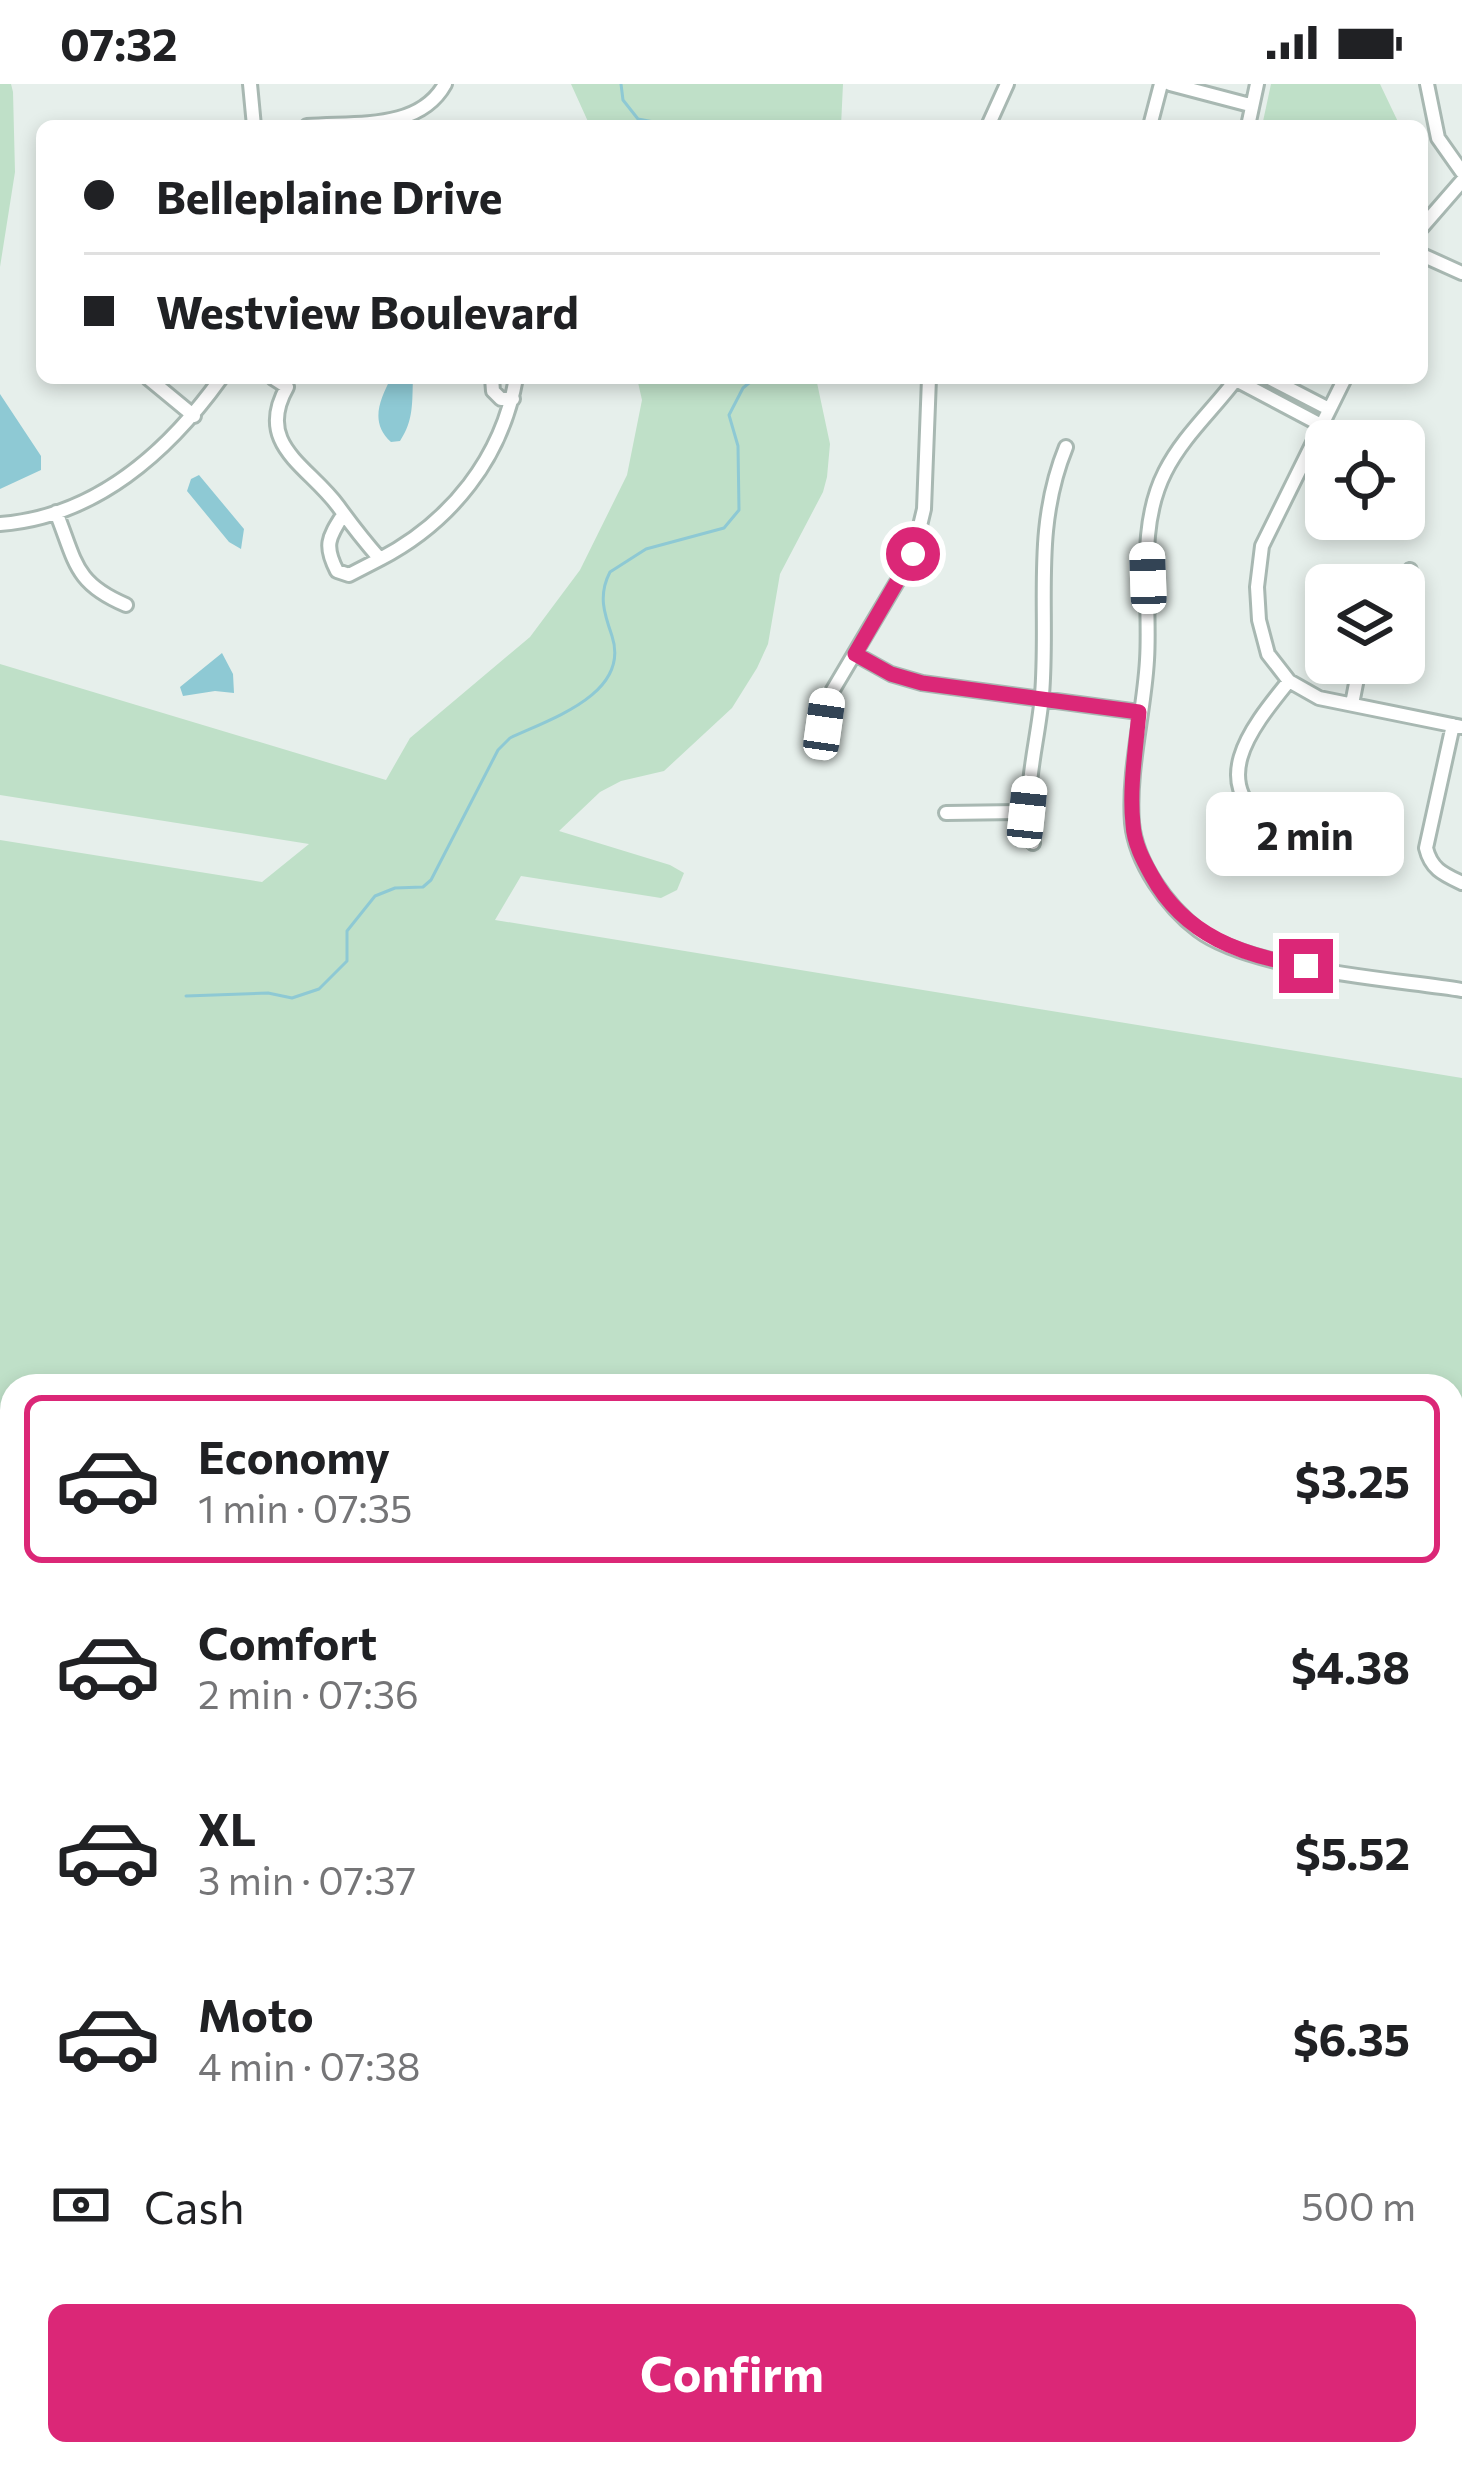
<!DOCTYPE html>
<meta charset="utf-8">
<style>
:root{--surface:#fff;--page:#f2f2f2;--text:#202124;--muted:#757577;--line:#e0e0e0;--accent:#db2777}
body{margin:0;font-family:Commissioner,sans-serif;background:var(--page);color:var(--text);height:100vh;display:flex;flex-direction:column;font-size:45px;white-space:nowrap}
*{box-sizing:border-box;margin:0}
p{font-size:39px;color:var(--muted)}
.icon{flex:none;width:66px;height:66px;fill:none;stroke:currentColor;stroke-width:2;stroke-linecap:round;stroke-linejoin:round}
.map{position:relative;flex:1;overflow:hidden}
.side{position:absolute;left:0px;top:1290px;width:1464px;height:1092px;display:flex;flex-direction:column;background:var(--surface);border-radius:36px 36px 0 0;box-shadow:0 6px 18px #0003}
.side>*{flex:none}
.hud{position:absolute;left:36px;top:36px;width:1392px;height:264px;border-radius:18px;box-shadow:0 6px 18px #0003;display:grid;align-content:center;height:264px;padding:0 48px;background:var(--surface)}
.tools{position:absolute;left:1305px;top:336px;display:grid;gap:24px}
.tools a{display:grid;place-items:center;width:120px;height:120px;border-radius:18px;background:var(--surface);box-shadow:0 6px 18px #0003;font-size:60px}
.end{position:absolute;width:54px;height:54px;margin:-27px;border:15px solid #db2777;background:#fff;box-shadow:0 0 0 6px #fff}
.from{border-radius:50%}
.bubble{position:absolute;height:84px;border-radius:18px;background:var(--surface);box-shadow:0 6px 18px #0003;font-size:39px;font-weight:700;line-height:84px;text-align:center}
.car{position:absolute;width:36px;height:72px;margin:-36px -18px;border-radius:15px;box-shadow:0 0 9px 3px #0007;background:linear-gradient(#fff 24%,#345 0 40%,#fff 0 76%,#345 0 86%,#fff 0)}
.hud b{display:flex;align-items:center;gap:42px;height:114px;font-size:45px}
.hud b+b{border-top:3px solid var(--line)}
.hud i{width:30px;height:30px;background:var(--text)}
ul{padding:21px 0 0;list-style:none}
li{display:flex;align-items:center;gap:36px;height:168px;margin:0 24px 18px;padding:0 24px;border:6px solid transparent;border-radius:18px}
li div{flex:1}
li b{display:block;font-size:45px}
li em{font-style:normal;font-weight:700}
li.selected{border-color:var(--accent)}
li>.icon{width:108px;height:108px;stroke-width:1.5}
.pay{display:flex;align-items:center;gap:30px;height:132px;padding:0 48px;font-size:45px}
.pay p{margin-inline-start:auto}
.cta{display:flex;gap:24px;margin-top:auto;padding:24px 48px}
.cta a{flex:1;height:138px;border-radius:18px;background:var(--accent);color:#fff;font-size:48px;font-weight:700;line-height:138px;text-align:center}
.status{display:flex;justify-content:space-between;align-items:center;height:84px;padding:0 60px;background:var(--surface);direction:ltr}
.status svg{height:33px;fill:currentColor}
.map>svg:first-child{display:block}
</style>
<div class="status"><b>07:32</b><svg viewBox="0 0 49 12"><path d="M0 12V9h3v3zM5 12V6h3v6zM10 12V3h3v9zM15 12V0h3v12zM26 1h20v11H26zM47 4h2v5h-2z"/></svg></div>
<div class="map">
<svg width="1462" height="2382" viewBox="0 0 1462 2382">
<rect width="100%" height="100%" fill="#e6efeb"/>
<path fill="#bfe0c8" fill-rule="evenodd" d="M0,0h11l2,8 2,80 -15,95z
M571,0h272l-2,42h-251z
M1271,0h109l20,42h-138z
M637,294h179l14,66 -3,33 -4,15 -43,82 -12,70 -11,24 -25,40 -68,63 -43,10 -21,11 -41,39 111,34 14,8 -7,17 -16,8 -140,-22 -26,44 967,158v1388h-1462v-1626l262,42 47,-38 -309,-49v-131l386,116 24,-42 120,-101 50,-67 47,-95 15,-75zM12,1302h1440v1068h-1440z"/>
<path fill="#8ec9d4" d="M391,294h22c-1,24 1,42 -13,63l-9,1c-21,-19 -12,-41 0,-64z
M0,310l41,62v14l-41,19z
M199,391l45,54 -3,20 -12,-7 -42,-51 4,-12z
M222,569l11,21 1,19 -19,-2 -32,5 -3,-9z"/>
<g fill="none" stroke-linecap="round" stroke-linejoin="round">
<path stroke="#8ec9d4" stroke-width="3" d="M621,0l2,16 15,19 37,7
M186,912l82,-3 24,5 27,-9 28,-28v-30l28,-35 20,-8 28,-1 8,-7 67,-130 12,-12c40,-19 121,-44 102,-102 -8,-23 -14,-41 -2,-64l36,-23 78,-21 15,-18 -1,-64 -9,-31 14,-27 12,-10
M1247,2370l21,12
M355,2382l10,-12"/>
<g stroke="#a8b8b2" stroke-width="18">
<path id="minor" d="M250,0l4,42
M1170,0l80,21
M1427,0l11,54 24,34
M307,42c49,-4 112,5 138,-42
M988,42l19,-42
M1150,42l11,-42
M1248,42l9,-42
M1422,143l40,-46
M1422,171l40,18
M148,294l46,38
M273,294l14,9c-33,58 22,79 51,119 13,18 27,36 42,53 71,-37 122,-101 136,-181
M492,294l1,13 8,8h12
M1237,294c-23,31 -54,58 -72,94 -29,57 -14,126 -18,188 -3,54 -19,109 -15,163 4,40 35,83 66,107 53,40 195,49 264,60
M1269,294l60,31
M1345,294l-83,168 -5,41 2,33 9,34 21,27 30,17 143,29
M1236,296l85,45
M56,428c20,50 18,71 70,93
M343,431c-15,23 -19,31 -6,56l12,4 31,-16
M0,440c95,-7 168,-72 221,-146
M1399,501l11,-15
M855,570l36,20 31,9 217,29
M1352,620l8,-41
M824,640l3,-24 86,-145 11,-46 5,-131
M1453,641l-27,123c5,21 17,26 36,35
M946,729l81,-1
M1276,744c-73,-42 -25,-100 13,-147
M1033,759c-12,-50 5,-98 9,-148 7,-87 -10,-165 24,-248"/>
</g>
<use href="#minor" stroke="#fff" stroke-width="12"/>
</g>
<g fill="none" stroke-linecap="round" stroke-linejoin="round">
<path stroke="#db2777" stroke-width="15" d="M913,470l-58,100 36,20 31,9 217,29c-3,36 -10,76 -6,112 1,19 10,36 19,52 33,60 91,80 154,90"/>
</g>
</svg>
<div class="tools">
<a><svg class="icon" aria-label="locate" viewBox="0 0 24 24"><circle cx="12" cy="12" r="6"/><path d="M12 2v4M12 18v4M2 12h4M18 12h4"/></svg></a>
<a><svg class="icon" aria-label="layers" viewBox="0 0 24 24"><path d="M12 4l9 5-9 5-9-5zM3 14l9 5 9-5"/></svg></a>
</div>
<i class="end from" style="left:913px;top:470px"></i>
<i class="end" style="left:1306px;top:882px"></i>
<div class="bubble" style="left:1206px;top:708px;width:198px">2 min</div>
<i class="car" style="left:1148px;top:494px;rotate:358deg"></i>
<i class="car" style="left:824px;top:640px;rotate:8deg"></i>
<i class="car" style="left:1027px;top:728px;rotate:6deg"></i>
<div class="hud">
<b><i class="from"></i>Belleplaine Drive</b>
<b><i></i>Westview Boulevard</b>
</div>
<section class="side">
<ul>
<li class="selected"><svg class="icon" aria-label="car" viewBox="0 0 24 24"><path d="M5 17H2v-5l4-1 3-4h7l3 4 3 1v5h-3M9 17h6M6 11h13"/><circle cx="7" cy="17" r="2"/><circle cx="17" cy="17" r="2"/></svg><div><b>Economy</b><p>1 min · 07:35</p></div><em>$3.25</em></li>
<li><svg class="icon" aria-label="car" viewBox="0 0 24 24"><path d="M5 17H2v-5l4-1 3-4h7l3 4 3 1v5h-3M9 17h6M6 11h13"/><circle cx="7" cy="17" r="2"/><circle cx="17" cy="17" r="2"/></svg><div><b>Comfort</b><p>2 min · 07:36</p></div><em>$4.38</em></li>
<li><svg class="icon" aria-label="car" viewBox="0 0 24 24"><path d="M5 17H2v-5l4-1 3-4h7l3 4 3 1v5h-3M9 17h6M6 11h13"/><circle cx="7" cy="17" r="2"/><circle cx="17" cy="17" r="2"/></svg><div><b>XL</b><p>3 min · 07:37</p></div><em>$5.52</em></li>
<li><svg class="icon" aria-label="car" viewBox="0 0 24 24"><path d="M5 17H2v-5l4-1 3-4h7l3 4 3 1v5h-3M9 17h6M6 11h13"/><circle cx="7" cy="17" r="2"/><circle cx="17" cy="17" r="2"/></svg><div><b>Moto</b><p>4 min · 07:38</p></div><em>$6.35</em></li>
</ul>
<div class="pay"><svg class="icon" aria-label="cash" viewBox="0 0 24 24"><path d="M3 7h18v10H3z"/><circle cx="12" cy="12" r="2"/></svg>Cash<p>500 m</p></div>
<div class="cta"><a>Confirm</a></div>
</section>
</div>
